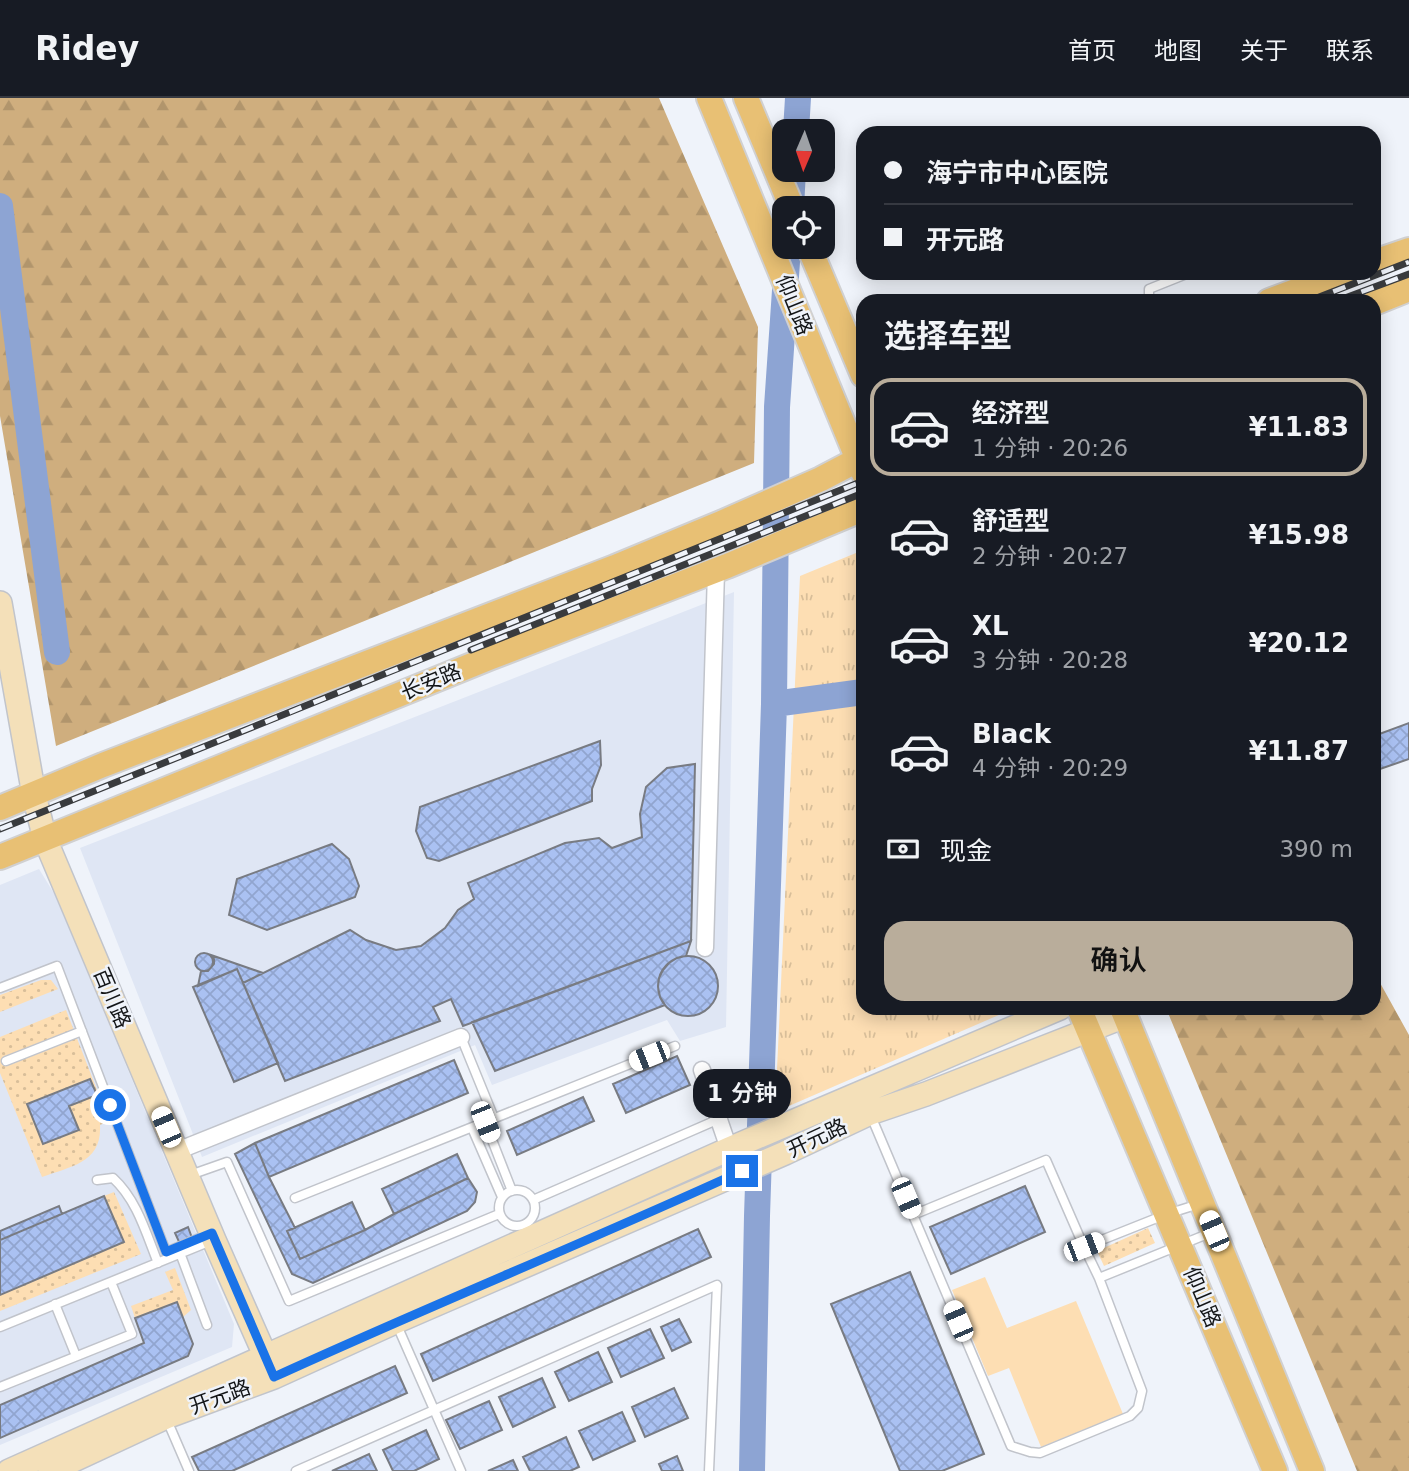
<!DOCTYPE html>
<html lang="zh">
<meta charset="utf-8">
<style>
:root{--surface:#171b24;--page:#242831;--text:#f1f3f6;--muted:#9ea1a6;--line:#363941;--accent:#b9ad9b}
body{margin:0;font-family:"DejaVu Sans","Noto Sans SC",sans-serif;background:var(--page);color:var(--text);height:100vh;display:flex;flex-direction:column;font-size:26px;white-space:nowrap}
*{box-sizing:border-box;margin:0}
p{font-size:23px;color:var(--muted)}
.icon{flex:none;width:38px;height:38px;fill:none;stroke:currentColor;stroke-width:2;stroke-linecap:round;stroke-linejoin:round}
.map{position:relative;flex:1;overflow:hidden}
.sheet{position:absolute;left:856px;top:196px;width:525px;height:721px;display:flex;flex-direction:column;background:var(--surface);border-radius:21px;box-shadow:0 4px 18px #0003}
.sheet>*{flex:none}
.banner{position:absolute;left:856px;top:28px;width:525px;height:154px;border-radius:21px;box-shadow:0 4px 18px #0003;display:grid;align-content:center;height:154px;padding:0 28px;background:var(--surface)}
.needle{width:46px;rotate:182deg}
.fabs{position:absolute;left:772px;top:21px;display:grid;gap:14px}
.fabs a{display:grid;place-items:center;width:63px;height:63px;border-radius:14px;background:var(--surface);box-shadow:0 4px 18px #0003;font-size:35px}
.end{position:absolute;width:32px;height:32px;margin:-16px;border:9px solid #1a73e8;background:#fff;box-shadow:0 0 0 4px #fff}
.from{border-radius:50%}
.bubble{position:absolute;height:49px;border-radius:21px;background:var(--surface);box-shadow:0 4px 18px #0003;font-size:23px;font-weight:600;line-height:49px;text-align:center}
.car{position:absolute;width:21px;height:42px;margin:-21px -10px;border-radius:9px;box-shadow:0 0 5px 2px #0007;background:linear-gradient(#fff 24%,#345 0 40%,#fff 0 76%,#345 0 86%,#fff 0)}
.banner b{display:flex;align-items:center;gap:24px;height:66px;font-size:26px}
.banner b+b{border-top:2px solid var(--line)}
.banner i{width:18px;height:18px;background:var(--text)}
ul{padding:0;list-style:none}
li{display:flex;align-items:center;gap:21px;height:98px;margin:0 14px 10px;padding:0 14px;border:4px solid transparent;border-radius:21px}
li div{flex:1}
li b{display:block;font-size:26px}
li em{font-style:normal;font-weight:600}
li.active{border-color:var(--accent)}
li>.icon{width:63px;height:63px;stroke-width:1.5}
h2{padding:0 28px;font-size:32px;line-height:84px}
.pay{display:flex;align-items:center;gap:18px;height:77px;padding:0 28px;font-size:26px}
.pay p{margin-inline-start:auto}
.action{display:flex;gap:14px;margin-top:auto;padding:14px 28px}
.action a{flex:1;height:80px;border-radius:21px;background:var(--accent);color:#111;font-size:28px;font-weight:600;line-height:80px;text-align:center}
header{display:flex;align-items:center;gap:42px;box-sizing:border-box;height:98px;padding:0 35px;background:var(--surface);border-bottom:2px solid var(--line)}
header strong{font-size:33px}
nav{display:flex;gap:38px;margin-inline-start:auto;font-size:24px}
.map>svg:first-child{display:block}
</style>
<header>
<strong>Ridey</strong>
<nav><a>首页</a><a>地图</a><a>关于</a><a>联系</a></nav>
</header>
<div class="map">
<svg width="1409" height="1373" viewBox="0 0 1409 1373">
<defs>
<pattern id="grass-tufts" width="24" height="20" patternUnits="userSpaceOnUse" patternTransform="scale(1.75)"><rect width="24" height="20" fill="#fddeb3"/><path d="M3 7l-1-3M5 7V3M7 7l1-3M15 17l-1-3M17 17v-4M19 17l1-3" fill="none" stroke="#d8be99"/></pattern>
<pattern id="forest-firs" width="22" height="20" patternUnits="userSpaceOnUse" patternTransform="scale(1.75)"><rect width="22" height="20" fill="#cfae7e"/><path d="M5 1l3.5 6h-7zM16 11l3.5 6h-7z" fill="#b1956c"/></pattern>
<pattern id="garden-dots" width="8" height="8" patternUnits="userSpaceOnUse" patternTransform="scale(1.75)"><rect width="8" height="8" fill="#fddeb3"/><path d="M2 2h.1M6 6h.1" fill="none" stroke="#d8be99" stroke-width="1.8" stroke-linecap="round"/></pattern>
<pattern id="building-cross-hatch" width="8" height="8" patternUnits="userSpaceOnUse" patternTransform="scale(1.75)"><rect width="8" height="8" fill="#aac1f2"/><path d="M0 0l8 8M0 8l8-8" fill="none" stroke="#91a5cf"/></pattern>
</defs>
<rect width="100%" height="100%" fill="#eff3fa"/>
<path fill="#dfe6f4" d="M734,494l-8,435 -46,14 -13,-21 -175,65 -17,-40 -273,112 -122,-309z
M39,771l16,26 179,429 -2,23 -232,98v-560z"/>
<path fill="url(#grass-tufts)" d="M856,455l7,18v437h152l-240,104 25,-536z"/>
<path fill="url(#forest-firs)" d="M0,0h659l99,229 -4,136 -698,283 -56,-330z
M1374,874l35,63v436h-52l-191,-463h208z"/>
<path fill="url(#garden-dots)" d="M41,882h10l7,9 -58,23v-17z
M66,912l43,111 -9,4c2,38 -29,41 -58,52l-42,-104v-36z
M114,1094l27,62 -141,57v-16l124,-53 -20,-46z
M1148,1130l7,15 -51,23 -7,-15z
M175,1170l16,42 -8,7 -6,-15 -42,16 -4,-12 42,-16 -8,-18z"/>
<path fill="#fddeb3" d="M985,1179l22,51 69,-27 47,113 -82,33 -32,-79 -21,8 -36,-86z"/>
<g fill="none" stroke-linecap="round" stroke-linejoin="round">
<path stroke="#8da4d3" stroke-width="26" d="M796,33l2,-33
M0,108l57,446
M791,110l2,-38
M774,606l89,-12
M752,1373l5,-255 17,-512 3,-297 11,-160"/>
</g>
<path fill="url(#building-cross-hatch)" stroke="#787b82" stroke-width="2" d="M1409,625v36l-35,12v-35z
M600,643l1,24 -9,24v12l-153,60 -12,-3 -11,-27 4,-24z
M695,666l-4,177 -228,85 -12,-27 -18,8 7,14 -155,60 -42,-98 107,-53 16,10 30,10 25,-4 24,-18 13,-18 16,-11 -6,-16 97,-40 34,-5 13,10 30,-11 -2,-23 6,-27 21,-19z
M332,746l17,15 10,27 -4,11 -88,33 -38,-15 8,-36z
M691,843l-5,15 -9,2 -8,5 -6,7 -4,8 -1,9 2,10 5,8 -170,66 -23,-49z
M195 864a9 9 0 1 1 18 0a9 9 0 1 1-18 0Z
M211,857l52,18 -20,10 -6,-14 -39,17 3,-15h7l6,-7v-5z
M658 888a30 30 0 1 1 60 0a30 30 0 1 1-60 0Z
M237,871l41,94 -44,19 -41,-95z
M677,958l13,29 -64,28 -13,-29z
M454,962l14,33 -199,84 -14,-34z
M90,981l7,16 -28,11 10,24 -36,14 -16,-40z
M583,999l11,24 -77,34 -10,-24z
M255,1045l14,34 26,51 -8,3 13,28 65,-29 29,-16 74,-36 9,14 -2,10 -8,9 -154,72 -21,-9 -57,-120z
M457,1056l11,24 -74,36 -12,-25z
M1025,1088l20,46 -94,42 -21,-47z
M104,1098l20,46 -124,53v-55z
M352,1104l13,28 -65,29 -13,-28z
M59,1108l3,8 -62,26v-9z
M188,1129l4,11 -12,6 -5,-11z
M698,1131l13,28 -278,124 -12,-27z
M910,1174l74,182 -42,17h-42l-69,-167z
M177,1204l16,42 -5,12 -188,82v-33l144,-62 -9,-25z
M679,1221l12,23 -19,9 -11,-24z
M650,1231l14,29 -43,19 -13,-29z
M598,1254l14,30 -43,19 -14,-29z
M395,1268l12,27 -175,78h-33l-7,-14z
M542,1280l13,29 -42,20 -14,-30z
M674,1290l14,30 -43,19 -13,-30z
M489,1303l13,29 -42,19 -14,-29z
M622,1314l13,29 -42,19 -14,-29z
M426,1332l13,29 -25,12h-21l-10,-21z
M566,1339l13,30 -9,4h-40l-7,-14z
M369,1356l8,17h-45z
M677,1358l6,15h-21l-3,-7z
M513,1362l5,11h-30z"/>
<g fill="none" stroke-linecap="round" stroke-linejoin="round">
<g stroke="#c1c4cb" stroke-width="11">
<path id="lane" d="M1308,175l13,28
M1149,203v-12l40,-16
M0,890l57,-22 109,286 43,-18
M461,939l33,81
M6,963l76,-30
M871,1018l44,104
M485,1024l27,69
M472,1030l30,69
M190,1077l37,-13 62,139 210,-87
M97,1082l16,-2c24,22 33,55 45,85
M499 1110a18 18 0 1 1 36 0a18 18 0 1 1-36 0Z
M295,1100l380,-152
M533,1102l186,-81
M1199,1106l-32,10 -83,33 -38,-87 -133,55 98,231 19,6 10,1 90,-37 8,-8 4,-17 -43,-113 111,-45
M1084,1149l15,31
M180,1155l27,72
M55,1206l21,52
M396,1225l65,148
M0,1229l211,-86
M0,1289l132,-53 -21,-52
M167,1322l22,51
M296,1373l421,-186 -8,186"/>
</g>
<g stroke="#c1c4cb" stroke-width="19">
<path id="street" d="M705,850l11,-377
M702,972l27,79
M177,1053l284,-114"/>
</g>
<g stroke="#c1c4cb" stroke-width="26">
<path id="secondary" d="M0,505l34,192 11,44 169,401 58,131
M9,1373l720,-322 331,-141
M50,1373l116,-54 108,-40 121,-55 390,-169 85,-40 56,-19 199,-78"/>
</g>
<g stroke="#d0d0d1" stroke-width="28">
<path id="primary" d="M709,0l154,374
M746,0l46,110
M809,149l54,128
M1374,164l35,-12
M1269,203l75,-28
M1374,205l35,-14
M0,710l103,-43 512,-198 106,-44 100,-44 42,-22
M0,759l489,-199 238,-92 136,-57
M1079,910l196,463
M1122,910l190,463"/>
</g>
<use href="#lane" stroke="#fff" stroke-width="8"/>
<use href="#street" stroke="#fff" stroke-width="16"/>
<use href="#secondary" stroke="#f4e0b9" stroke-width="23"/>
<use href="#primary" stroke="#e8c074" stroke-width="24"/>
<g stroke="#393b3e" stroke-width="7">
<path id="rail" d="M1309,203l100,-39
M1337,203l72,-27
M471,552l392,-157
M0,731l863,-348"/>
</g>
<use href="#rail" stroke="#eff3fa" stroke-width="4.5" stroke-dasharray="13" stroke-linecap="butt"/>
</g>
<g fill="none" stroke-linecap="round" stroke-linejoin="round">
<path stroke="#1a73e8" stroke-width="9" d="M110,1007l56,147 46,-19 62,144c155,-71 313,-135 468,-206"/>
</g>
<g text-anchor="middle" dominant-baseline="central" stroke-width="5" stroke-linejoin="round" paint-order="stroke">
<g font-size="21" fill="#131517" stroke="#eff3fa">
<text transform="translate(794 207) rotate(68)">仰山路</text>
<text transform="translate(431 584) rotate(-22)">长安路</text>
<text transform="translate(112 900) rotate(67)">百川路</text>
<text transform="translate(817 1040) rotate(-25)">开元路</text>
<text transform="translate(1202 1199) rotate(67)">仰山路</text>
<text transform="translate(220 1299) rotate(-20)">开元路</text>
</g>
</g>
</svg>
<div class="fabs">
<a><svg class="needle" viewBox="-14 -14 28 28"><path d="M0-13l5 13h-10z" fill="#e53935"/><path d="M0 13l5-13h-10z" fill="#9ea1a6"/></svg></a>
<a><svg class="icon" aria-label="locate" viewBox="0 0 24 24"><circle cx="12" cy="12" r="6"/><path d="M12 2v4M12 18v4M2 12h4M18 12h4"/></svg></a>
</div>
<i class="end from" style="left:110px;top:1007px"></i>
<i class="end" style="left:742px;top:1073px"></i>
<div class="bubble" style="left:693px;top:971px;width:98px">1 分钟</div>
<i class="car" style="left:649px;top:958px;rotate:248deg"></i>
<i class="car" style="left:485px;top:1024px;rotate:158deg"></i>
<i class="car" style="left:166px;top:1029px;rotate:337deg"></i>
<i class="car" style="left:906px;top:1100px;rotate:157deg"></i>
<i class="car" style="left:1214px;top:1133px;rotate:337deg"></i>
<i class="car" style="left:1084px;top:1149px;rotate:69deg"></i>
<i class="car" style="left:958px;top:1223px;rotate:337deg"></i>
<div class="banner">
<b><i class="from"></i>海宁市中心医院</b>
<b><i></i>开元路</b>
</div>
<section class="sheet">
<h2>选择车型</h2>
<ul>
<li class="active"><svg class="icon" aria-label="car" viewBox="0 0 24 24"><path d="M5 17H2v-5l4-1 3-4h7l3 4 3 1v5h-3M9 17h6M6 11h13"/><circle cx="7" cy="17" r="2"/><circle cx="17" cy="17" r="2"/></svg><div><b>经济型</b><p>1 分钟 · 20:26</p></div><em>¥11.83</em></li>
<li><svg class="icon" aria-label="car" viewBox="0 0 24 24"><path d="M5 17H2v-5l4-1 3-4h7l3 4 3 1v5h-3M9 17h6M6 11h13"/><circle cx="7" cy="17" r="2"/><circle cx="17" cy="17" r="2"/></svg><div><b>舒适型</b><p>2 分钟 · 20:27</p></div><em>¥15.98</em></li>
<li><svg class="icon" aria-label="car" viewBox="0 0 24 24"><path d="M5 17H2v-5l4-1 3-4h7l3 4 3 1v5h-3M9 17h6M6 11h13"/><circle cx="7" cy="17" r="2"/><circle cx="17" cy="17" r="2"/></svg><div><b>XL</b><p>3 分钟 · 20:28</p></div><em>¥20.12</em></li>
<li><svg class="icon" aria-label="car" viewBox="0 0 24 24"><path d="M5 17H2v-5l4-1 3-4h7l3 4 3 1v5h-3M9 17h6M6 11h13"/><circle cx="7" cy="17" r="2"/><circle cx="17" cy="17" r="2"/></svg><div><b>Black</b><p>4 分钟 · 20:29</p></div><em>¥11.87</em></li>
</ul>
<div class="pay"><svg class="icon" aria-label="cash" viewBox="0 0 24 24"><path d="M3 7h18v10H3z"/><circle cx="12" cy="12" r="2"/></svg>现金<p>390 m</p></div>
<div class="action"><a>确认</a></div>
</section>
</div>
